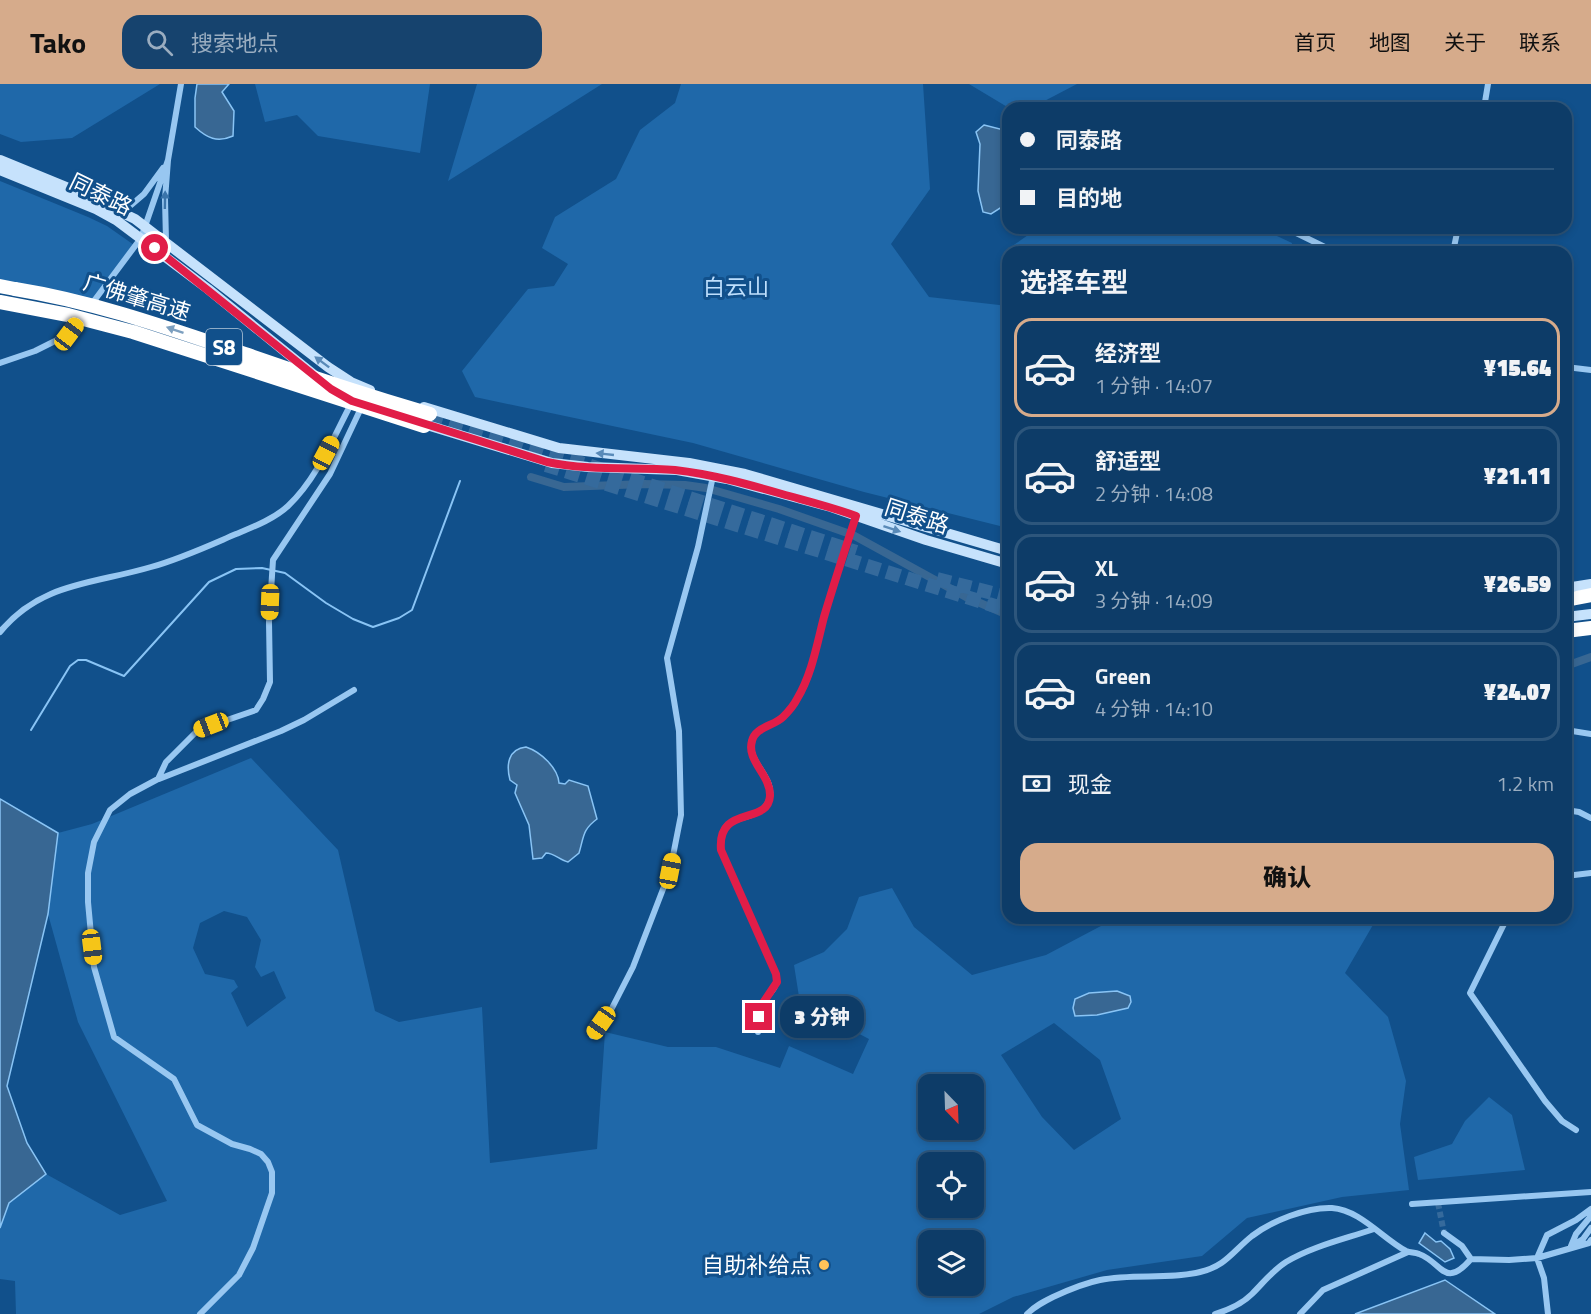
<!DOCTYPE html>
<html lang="zh">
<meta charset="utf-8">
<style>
:root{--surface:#0d3c68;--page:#16436e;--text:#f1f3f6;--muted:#9aadc0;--line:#2d567c;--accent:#d6ab8b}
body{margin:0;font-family:"Titillium Web","Noto Sans SC",sans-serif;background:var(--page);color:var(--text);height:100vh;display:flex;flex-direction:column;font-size:22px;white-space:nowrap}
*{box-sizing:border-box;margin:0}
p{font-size:20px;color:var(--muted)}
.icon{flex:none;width:33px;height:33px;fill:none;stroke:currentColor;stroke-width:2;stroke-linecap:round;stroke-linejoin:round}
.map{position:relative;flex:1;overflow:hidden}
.panel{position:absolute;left:1002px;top:162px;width:570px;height:678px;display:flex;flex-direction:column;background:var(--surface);border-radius:18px;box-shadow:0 3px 9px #0003,0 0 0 2px var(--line)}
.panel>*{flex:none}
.guide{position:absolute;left:1002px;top:18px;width:570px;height:132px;border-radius:18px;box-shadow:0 3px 9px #0003,0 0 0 2px var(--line);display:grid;align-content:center;height:132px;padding:0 18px;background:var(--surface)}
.needle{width:39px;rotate:157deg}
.buttons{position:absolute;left:918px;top:990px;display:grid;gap:12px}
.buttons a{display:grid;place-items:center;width:66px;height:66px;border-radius:12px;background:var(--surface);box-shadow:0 3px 9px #0003,0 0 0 2px var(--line);font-size:30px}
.end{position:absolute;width:27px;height:27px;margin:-14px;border:8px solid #e11d48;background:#fff;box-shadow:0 0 0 3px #fff}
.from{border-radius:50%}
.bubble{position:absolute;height:42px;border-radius:18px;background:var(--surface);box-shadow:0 3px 9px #0003,0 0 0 2px var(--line);font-size:20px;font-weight:800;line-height:42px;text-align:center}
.car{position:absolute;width:18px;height:36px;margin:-18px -9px;border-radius:8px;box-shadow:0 0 4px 2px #0007;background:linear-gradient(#f5c518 24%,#345 0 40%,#f5c518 0 76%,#345 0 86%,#f5c518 0)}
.guide b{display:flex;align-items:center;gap:21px;height:57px;font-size:22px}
.guide b+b{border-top:2px solid var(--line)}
.guide i{width:15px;height:15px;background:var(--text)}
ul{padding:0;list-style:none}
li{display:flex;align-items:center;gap:18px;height:99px;margin:0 12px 9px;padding:0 6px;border:3px solid var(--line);border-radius:18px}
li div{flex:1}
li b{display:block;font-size:22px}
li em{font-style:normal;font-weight:800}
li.selected{border-color:var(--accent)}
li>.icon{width:54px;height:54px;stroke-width:1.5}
h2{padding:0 18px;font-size:27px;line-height:72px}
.pay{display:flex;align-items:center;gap:15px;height:66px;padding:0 18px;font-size:22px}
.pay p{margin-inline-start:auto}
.primary-button{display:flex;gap:12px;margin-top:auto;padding:12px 18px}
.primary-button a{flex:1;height:69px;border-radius:18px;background:var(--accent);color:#111;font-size:24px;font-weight:800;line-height:69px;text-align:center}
header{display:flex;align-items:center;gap:36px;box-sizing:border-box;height:84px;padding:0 30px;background:var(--accent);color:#111}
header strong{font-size:28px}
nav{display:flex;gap:33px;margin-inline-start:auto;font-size:21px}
.search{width:420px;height:54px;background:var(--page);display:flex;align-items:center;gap:15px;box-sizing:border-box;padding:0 21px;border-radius:18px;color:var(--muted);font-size:22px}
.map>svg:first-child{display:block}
</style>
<header>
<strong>Tako</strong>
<div class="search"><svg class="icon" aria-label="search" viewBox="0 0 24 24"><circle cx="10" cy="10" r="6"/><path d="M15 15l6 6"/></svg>搜索地点</div>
<nav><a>首页</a><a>地图</a><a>关于</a><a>联系</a></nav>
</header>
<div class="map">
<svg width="1591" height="1230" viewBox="0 0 1591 1230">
<rect width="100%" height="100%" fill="#11508b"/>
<path fill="#1f68a9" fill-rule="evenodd" d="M0,0h160l-88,54 -51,4 -21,-8z
M255,0h175l-10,69 -102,-17 -21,-21 -32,7z
M477,0h125l-154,97z
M681,0h242l7,105 -39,55 38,53 79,9v222l-144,-36 -171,-49 -218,-46 -13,-26 66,-82 26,-3 14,-22 -26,-16 13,-31 61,-38 24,-49 35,-27z
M969,0h108l-46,24h-22z
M0,97l88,36 19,9 27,19 -40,56 -94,-20z
M1038,144h222l32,15 -1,9h-283v30l-4,-30z
M251,674l87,92 37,161 24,11 83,-15 8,156 107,-14 8,-117 63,15h48l64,21 9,-22 64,28 16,-35 -69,-36 -6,-38 30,-13 23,-23 12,-32 33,-9 22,39 58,48 74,-20 70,-37h261l-32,55 43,44 18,64 -6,43 9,66 -67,7 -95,21 -45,38 -95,14 -94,27 -34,17h-963l-1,-33 -15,-2v-51l9,-25 37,-29 74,41 47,-14 -89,-179 -30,-108 10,-81 34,-9zM224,827l23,6 14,23 -6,27 6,10 13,-6 12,27 -39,29 -16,-34 7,-6 -4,-7 -29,-6 -12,-26 7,-25zM1054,939l46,37 21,59 -47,31 -32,-33 -41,-62zM928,1000h46v46h-46zM928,1078h46v46h-46zM928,1156h46v46h-46z
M1489,1013l23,18 13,55 -107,10 -4,-23 38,-13 13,-23z"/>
<path fill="#386793" stroke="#89c4f5" stroke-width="1.5" d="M197,0h32l-7,8 12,19 -1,25c-16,7 -26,2 -38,-9v-29z
M984,41l24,6v72l-17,11 -8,-2 -5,-21 2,-47 -4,-12z
M526,663c15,5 32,21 33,36l6,1 4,-4 19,6 9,33c-15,11 -13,18 -18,34l-11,9c-8,-2 -14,-9 -22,-9l-4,5 -9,1 -4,-34 -14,-32 2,-8 -7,-5c-4,-15 -2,-31 16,-33z
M0,715l58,34 -10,81 -41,172 20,57 19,31 -37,29 -9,25z
M1117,907l13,5 1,6 -3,6 -31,7 -22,1 -2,-8 2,-9 14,-6z
M1425,1149l11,9 5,-1 9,8 4,9 -9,4 -26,-19z
M1445,1196l50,34h-140z"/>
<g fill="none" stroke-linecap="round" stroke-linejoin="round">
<path stroke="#89c4f5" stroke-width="2" d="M31,646l39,-64 8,-6h8l38,16 85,-94 27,-13 26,-1 23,5 41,30 27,16 20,8 26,-9 13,-8 48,-129"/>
<path stroke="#386793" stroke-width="8" d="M531,393l33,10 80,-3 41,1 21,3 73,21 74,26 113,62 42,18
M1566,582l25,-9"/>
<path stroke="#356a9c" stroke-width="6" stroke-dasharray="6 3" stroke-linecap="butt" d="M1438,1119l6,30"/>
<path stroke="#356a9c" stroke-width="14" stroke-dasharray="14 7" stroke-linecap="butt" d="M430,330l426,138
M546,381l462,145
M937,495l71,18"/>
<path stroke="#98c7f1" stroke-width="6" d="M1484,24l4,-24
M123,128l21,-18 19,-26
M1286,144l49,24
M166,157l-1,-42 3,-39 13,-76
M1453,168l5,-24
M91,221l50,-67 27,-78
M0,279l35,-12 34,-17 12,-16
M1566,283l25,3
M0,548c41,-50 94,-48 151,-65 29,-8 57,-21 85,-33 17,-7 38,-15 52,-28 29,-27 46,-70 64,-104
M1566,646l25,4
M159,695l122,-48 23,-11 50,-30
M1566,726l13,2 12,6
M1566,792l25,-3
M1507,834l-37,75 75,108 17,20 14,9
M758,948c0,-8 0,-16 2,-24 5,-14 19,-16 16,-34l-55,-124c-4,-44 38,-23 48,-50 8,-22 -23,-38 -17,-59 3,-14 22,-15 31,-24 5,-5 11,-12 14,-18 15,-23 19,-52 26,-78 10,-35 22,-70 33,-105
M592,952l19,-26 22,-43 37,-96 11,-56 -2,-84 -12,-73 31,-111 15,-71
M1412,1120l179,-12
M1444,1149l18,13 9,13 38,1 28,-2 52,-15 2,-3
M1575,1160l8,-5 8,-11
M1571,1162l5,-12 15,-18
M200,1230l39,-39 14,-27 19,-55v-21l-4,-10 -7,-8 -11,-5 -18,-5 -35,-19 -23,-46 -60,-42 -20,-70 -6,-65v-29l6,-31 16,-32 20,-16 28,-15 8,-17 32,-32 58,-20 7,-11 7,-17 -1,-60 4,-62 57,-86 32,-68
M1027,1230c8,-8 16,-12 26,-17 15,-7 32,-14 47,-17 33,-7 68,0 100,-8 26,-6 33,-21 52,-36 20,-15 54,-29 80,-28 28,2 50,30 74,43 4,2 9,1 13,3 23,8 25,36 52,5
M1215,1230c13,-4 27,-10 37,-20 12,-12 20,-23 34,-32 27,-16 59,-23 88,-33
M1300,1230l23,-24 85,-38
M1548,1230l-4,-36 -7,-20 10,-23 29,-15 15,-11"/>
<path stroke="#c6e2fc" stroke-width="10" d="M0,76l83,34 52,25 193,148 23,15 19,8
M0,86l96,39 20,11 92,69 106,86
M424,323l135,41 130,15 56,11 263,77
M417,338l135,41 36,4 89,3 50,9 104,28 95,33 82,24
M1566,504l25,-4
M1566,533l25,-3"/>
<path stroke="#fff" stroke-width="14" d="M0,202l15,3
M1566,516l25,-5
M1566,547l25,-3"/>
<path stroke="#fff" stroke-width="14" d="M15,205c81,13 156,40 233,66 60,21 121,41 182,59
M0,218l68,13 65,17 291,94"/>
</g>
<defs><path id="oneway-solid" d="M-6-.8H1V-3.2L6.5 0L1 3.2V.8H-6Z" transform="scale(1.5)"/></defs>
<use fill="#3a74aa" href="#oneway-solid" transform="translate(165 116) rotate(-89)"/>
<use fill="#7c9fbf" href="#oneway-solid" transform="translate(175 246) rotate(-161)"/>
<g fill="#598ab8">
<use href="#oneway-solid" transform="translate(322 278) rotate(-143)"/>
<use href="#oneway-solid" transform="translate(605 370) rotate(-174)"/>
<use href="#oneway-solid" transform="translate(892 445) rotate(18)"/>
</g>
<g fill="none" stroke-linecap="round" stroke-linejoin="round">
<path stroke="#e11d48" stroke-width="8" d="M155,164l176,141 21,12 195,61c42,9 86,5 128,8 36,4 72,14 107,24 25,7 50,13 74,22 -11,34 -22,67 -32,101 -7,27 -12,57 -27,82 -3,6 -9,13 -14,18 -9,9 -28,10 -31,24 -6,20 19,34 18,55 -2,30 -53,8 -49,54l55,124 1,8 -16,24 -2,11"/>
</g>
<circle fill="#ffc258" stroke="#11508b" stroke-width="2" cx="824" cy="1181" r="6"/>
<g text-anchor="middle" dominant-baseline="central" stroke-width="6" stroke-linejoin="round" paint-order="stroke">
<rect fill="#11508b" stroke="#b8cadc" stroke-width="1.5" x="206" y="245" width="36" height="36" rx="4.5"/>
<g font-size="21" font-weight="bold" fill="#fff">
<text x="224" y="263">S8</text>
</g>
<g font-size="22" fill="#fff" stroke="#11508b">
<text transform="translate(101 110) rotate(26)">同泰路</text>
<text transform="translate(137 213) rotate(17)">广佛肇高速</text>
<text transform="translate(917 432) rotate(18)">同泰路</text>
</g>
<g font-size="22" fill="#bedffd" stroke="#11508b">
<text x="736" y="203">白云山</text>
</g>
<g font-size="22" fill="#fff" stroke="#11508b" text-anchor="end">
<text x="812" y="1181">自助补给点</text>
</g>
</g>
</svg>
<div class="buttons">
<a><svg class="needle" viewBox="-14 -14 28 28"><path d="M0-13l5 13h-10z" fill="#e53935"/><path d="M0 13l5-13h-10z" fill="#9aadc0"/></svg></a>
<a><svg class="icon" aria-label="locate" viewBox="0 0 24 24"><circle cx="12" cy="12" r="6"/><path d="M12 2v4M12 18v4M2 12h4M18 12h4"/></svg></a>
<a><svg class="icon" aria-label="layers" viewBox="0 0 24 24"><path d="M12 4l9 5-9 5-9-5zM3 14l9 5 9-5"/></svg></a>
</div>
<i class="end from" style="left:155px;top:164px"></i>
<i class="end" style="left:759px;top:933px"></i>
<div class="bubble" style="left:780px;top:912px;width:84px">3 分钟</div>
<i class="car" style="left:69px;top:250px;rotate:37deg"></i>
<i class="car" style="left:326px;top:369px;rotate:28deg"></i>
<i class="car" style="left:270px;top:518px;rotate:182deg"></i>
<i class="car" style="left:211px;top:641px;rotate:249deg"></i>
<i class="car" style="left:670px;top:787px;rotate:11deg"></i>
<i class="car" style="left:92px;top:863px;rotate:173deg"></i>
<i class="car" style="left:601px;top:939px;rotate:215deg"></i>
<div class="guide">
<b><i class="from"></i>同泰路</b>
<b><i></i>目的地</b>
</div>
<section class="panel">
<h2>选择车型</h2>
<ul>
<li class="selected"><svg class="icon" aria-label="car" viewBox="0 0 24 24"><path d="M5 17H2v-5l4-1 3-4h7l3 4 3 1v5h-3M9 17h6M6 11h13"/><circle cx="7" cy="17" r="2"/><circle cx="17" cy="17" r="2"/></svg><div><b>经济型</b><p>1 分钟 · 14:07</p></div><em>¥15.64</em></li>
<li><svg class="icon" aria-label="car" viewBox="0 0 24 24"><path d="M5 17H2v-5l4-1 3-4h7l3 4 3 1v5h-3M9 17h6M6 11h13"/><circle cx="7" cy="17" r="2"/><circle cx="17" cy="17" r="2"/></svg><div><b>舒适型</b><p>2 分钟 · 14:08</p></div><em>¥21.11</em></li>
<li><svg class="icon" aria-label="car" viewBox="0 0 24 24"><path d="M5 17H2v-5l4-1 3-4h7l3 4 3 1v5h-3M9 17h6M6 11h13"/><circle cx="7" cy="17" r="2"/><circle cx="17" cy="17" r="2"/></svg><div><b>XL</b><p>3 分钟 · 14:09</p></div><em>¥26.59</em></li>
<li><svg class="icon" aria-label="car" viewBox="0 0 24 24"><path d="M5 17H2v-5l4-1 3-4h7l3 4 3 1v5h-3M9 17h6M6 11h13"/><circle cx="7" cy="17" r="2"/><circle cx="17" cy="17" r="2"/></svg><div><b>Green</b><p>4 分钟 · 14:10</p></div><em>¥24.07</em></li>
</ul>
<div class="pay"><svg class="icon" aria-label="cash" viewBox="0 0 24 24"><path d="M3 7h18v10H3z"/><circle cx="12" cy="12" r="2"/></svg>现金<p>1.2 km</p></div>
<div class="primary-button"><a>确认</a></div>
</section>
</div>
